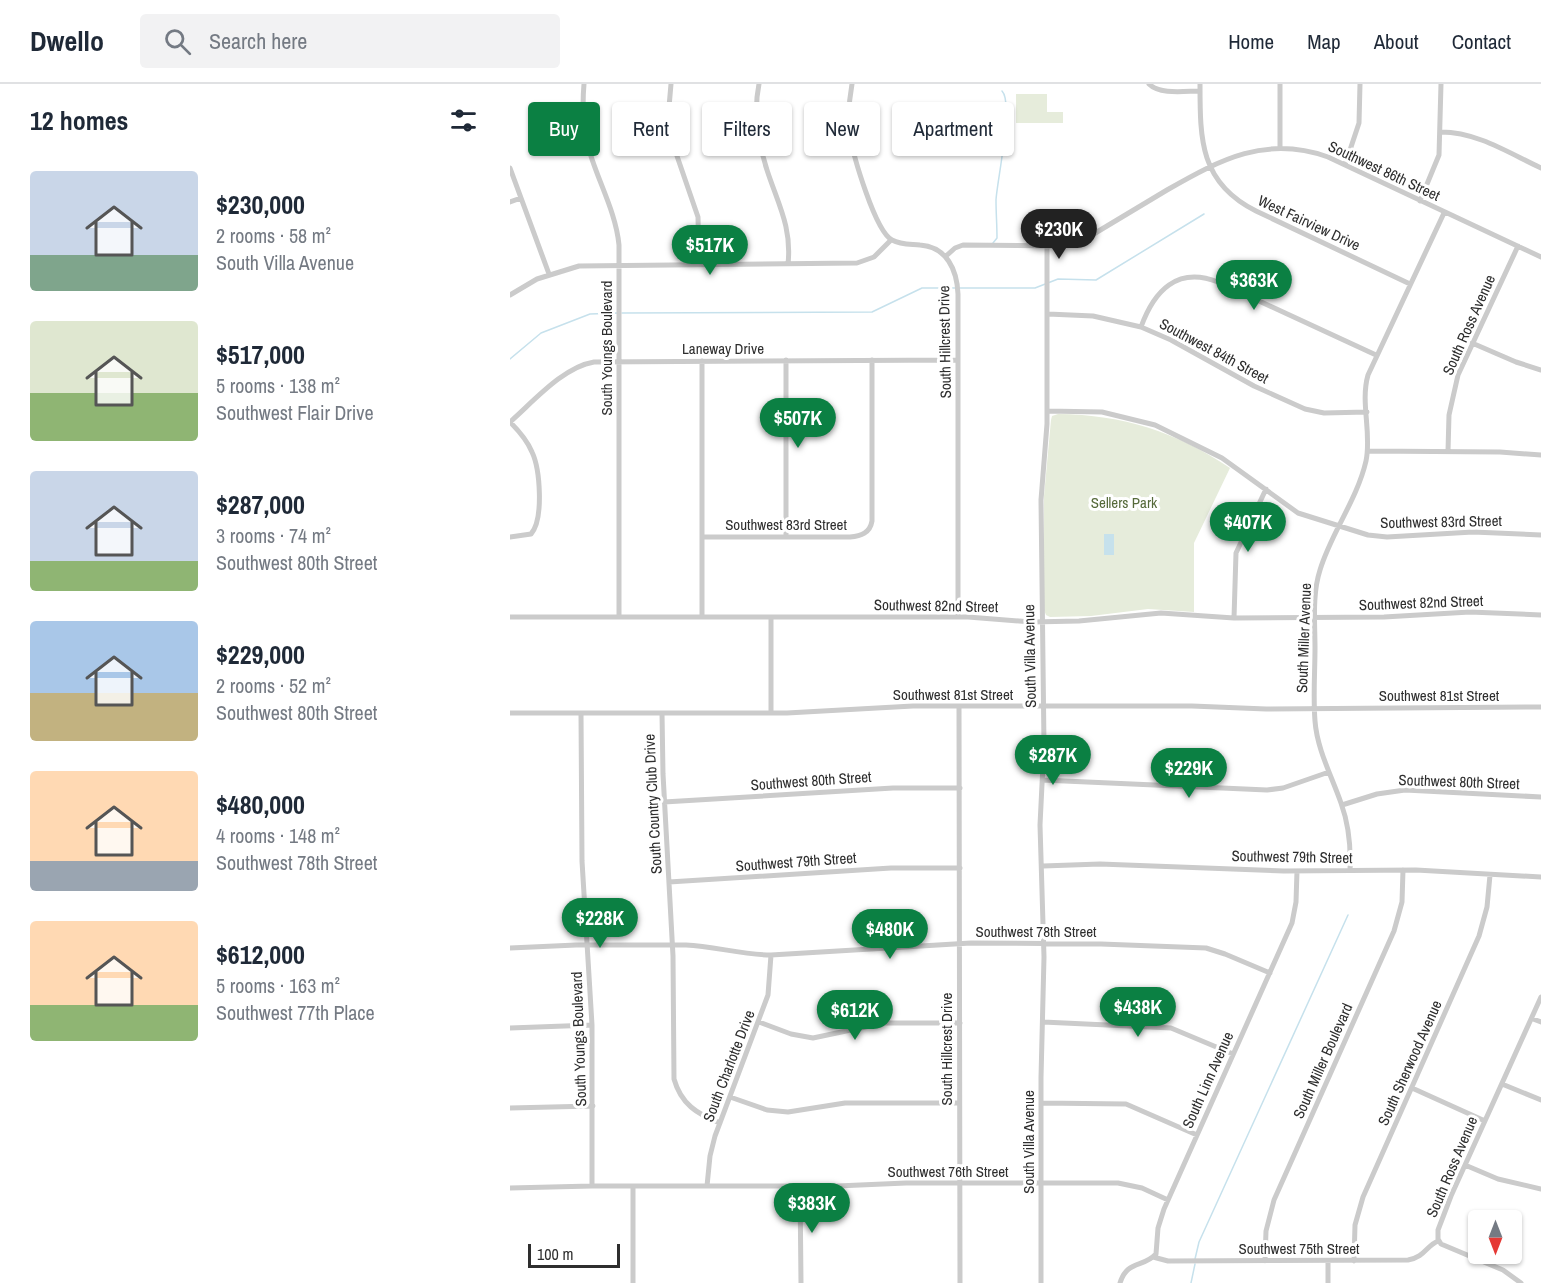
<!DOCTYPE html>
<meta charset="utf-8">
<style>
body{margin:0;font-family:"Archivo Narrow",sans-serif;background:#f2f2f3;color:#1f2937;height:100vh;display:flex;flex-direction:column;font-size:22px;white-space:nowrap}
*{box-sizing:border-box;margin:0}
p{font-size:20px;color:#747a83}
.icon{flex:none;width:33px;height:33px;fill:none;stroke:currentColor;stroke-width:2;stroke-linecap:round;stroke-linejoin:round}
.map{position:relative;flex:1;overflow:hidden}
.drawer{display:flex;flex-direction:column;background:#fff;width:510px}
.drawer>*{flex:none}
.guide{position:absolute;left:18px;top:18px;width:570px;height:54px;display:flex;gap:12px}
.needle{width:39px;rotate:180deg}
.tools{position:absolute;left:958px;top:1126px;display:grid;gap:12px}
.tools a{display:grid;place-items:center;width:54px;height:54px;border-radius:6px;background:#fff;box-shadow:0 2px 4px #0004;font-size:30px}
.scale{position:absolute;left:18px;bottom:15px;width:92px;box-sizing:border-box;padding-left:6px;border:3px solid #2e2e2e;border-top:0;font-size:16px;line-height:21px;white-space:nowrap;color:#2e2e2e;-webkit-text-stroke:4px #fff;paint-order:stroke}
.price{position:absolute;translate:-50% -51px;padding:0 14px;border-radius:21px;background:#0b8043;color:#fff;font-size:20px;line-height:39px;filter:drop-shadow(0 2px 3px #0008)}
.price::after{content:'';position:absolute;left:50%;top:36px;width:18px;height:14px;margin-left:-9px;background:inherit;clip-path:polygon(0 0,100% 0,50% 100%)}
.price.on{background:#222;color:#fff}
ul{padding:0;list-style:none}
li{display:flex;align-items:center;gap:18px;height:150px;padding:0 30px}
li span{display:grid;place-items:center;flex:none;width:168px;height:120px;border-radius:6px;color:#555}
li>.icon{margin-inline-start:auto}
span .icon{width:72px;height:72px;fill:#fffc;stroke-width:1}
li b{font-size:26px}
h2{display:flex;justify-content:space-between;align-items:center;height:72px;padding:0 30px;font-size:26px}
.chip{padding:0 21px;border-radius:6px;background:#fff;box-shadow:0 2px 4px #0004;font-size:21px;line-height:54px}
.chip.on{background:#0b8043;color:#fff}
header{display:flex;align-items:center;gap:36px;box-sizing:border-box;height:84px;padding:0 30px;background:#fff;border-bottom:2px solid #e0e1e3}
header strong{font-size:28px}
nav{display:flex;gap:33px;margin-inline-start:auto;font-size:21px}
.search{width:420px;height:54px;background:#f2f2f3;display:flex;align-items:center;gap:15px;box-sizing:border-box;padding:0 21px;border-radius:6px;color:#747a83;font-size:22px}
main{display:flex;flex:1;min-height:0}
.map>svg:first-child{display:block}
</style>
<header>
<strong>Dwello</strong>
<div class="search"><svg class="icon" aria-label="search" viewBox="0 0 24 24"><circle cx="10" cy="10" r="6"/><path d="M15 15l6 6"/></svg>Search here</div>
<nav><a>Home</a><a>Map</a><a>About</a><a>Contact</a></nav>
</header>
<main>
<section class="drawer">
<h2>12 homes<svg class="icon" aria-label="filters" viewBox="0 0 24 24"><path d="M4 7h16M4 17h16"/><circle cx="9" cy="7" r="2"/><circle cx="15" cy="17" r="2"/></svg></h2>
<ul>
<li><span style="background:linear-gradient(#c9d6e8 70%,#7fa58c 0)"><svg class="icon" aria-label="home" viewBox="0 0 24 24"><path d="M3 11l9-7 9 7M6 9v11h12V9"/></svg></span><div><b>$230,000</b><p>2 rooms · 58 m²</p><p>South Villa Avenue</p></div></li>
<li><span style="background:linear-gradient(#dfe7d0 60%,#8fb573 0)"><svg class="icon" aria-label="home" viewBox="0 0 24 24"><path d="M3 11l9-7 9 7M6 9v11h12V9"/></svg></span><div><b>$517,000</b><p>5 rooms · 138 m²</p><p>Southwest Flair Drive</p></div></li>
<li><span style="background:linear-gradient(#c9d6e8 75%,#8fb573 0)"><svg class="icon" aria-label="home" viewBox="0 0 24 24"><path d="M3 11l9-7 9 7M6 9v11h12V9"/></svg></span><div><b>$287,000</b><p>3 rooms · 74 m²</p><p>Southwest 80th Street</p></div></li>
<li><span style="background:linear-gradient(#a9c7e8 60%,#c2b280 0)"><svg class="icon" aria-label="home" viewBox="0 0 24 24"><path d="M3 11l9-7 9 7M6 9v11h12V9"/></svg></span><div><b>$229,000</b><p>2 rooms · 52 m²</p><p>Southwest 80th Street</p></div></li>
<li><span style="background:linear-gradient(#ffd9b3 75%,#9aa5b1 0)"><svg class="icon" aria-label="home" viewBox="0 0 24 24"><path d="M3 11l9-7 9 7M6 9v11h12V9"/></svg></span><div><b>$480,000</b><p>4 rooms · 148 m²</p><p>Southwest 78th Street</p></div></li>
<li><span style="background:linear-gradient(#ffd9b3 70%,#8fb573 0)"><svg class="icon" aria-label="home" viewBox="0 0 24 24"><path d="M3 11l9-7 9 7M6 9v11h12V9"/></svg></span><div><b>$612,000</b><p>5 rooms · 163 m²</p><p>Southwest 77th Place</p></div></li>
</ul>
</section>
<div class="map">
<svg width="1031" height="1199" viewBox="0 0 1031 1199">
<rect width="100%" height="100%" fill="#fff"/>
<path fill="#e6ecdb" d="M506,10H537V28H553V39H506Z
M548,330C614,331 664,347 720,384L684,459V528L638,525L581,532L540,533L536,531L534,526V412L541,336L542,332Z"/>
<path fill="#c6e1ec" d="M594,450H604V471H594Z"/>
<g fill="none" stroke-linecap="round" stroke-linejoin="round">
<path stroke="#c6e1ec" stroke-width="1.5" d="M483,159L487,154C487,141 486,129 486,116C487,97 504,19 492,7
M112,229L362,228L412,204H525L548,195L586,196L694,130
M0,275L31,249L80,230L108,229
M685,1175L689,1158L838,831
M681,1199L685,1180"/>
<path stroke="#cbcbcb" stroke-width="5" d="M74,0C72,23 73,46 80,69C89,99 106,129 109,161V533
M161,0L159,23L161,44L167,72L188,133L189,180
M249,0C243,29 248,58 257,86C268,120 282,143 278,180
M342,0C339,16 338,34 340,51C343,71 365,147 382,156C391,161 401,160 410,161C437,163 447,186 448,210V533
M639,0C650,11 675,7 690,7
M690,0C690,56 690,99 746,127L900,200
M770,0V64
M931,48C967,48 999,69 1031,84
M835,81L849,39L850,0
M0,84L39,190
M910,117L929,71L931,0
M0,118L11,114
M436,172L445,164L453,161L552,162L582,151C607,136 632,121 657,106C711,75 756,51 818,73L1031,173
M0,211L27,195L69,182L347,179L364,173L381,156
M538,230L583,232L631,243L661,256L744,302L795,325L814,329L857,328
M631,243C644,207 667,182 708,198L866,271
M962,259L1006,278L1031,286
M276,276V453
M537,327L592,328L645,341L712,374L788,429L858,451L877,453L963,448L1031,451
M0,338C23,318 53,283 84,278L447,276
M0,338C9,347 17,356 22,368C30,385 34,435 21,450L0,453
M858,367L990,368L1031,371
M938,367L939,331L948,291L1008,162
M192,453H340C351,452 360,449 362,437V276
M0,533H458L521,538L569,537L651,529L724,534L874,533L960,528L1031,531
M192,533V277
M724,534L726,469L756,405
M449,622L450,1199
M0,629H277L403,622H682L756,625L1031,623
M71,629L72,777L82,941V1102
M152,629L153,690L163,872L164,995C171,1020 187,1030 210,1039
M261,629V533
M532,696L757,706L773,704L819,688
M154,718L383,704H450
M832,721L867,710L895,706L1031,713
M533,782L590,780L774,787L906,786L1031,793
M840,786C841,763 839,741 831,719C822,693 807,665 805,637C803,612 805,588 805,564C805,538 802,511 810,486C821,449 847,416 856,377C862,349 850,319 858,291L934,129
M159,798L381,784H450
M0,864L66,861H176C204,862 232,871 261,871L461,859L591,860L696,864L715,870L760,889
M1023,935L1031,938
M249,938L281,950L303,954L374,939H450
M533,938L661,944L723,970
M0,944L82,941
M992,1000L1031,1016
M902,1004L975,1037
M220,1013L257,1026L278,1028L335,1019H449
M531,1019L616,1020L687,1051
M0,1024L83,1022
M955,1081L988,1095L1031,1105
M197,1102L200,1072L205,1052L258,911L261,871
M290,1102L291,1199
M0,1104L82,1102H327L396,1099H608L632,1104L658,1116
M643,1173L658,1177L898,1176C915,1173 916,1162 928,1157
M755,1177L756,1147L764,1116L884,847L892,818L893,786
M818,1177V1199
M844,1177L845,1141L853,1113L969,852L977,823L980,791
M123,1199V1102
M531,1199V994L534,873L530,741L534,660L531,416L537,340V161
M610,1199C617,1176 633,1184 646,1170L648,1144L654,1125L782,839L786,818L787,787
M1011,1199L993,1186L931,1160L928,1155V1146L941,1112L1031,913"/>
</g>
<g text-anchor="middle" stroke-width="6" stroke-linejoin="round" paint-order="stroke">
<g font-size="15" fill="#2e2e2e" stroke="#fff">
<text transform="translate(874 87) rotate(25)" y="5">Southwest 86th Street</text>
<text transform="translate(799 139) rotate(25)" y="5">West Fairview Drive</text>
<text transform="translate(959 241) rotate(-66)" y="5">South Ross Avenue</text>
<text transform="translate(435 258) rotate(-91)" y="5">South Hillcrest Drive</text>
<text transform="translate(97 264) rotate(-90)" y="5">South Youngs Boulevard</text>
<text x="213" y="270">Laneway Drive</text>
<text transform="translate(704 267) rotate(28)" y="5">Southwest 84th Street</text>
<text transform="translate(931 438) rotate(-1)" y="5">Southwest 83rd Street</text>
<text x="276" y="446">Southwest 83rd Street</text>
<text transform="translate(911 519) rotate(-2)" y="5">Southwest 82nd Street</text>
<text transform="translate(426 522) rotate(1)" y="5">Southwest 82nd Street</text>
<text transform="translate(794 554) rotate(-88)" y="5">South Miller Avenue</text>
<text transform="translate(520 572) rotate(-91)" y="5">South Villa Avenue</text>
<text x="443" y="616">Southwest 81st Street</text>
<text x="929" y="617">Southwest 81st Street</text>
<text transform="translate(301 697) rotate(-4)" y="5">Southwest 80th Street</text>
<text transform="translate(949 698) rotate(2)" y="5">Southwest 80th Street</text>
<text transform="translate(143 720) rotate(-93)" y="5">South Country Club Drive</text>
<text transform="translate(782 773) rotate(1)" y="5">Southwest 79th Street</text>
<text transform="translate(286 778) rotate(-4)" y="5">Southwest 79th Street</text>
<text x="526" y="853">Southwest 78th Street</text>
<text transform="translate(69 955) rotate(-92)" y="5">South Youngs Boulevard</text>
<text transform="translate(437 965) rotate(-90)" y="5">South Hillcrest Drive</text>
<text transform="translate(813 977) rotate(-66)" y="5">South Miller Boulevard</text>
<text transform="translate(900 979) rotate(-66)" y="5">South Sherwood Avenue</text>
<text transform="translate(219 982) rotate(-69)" y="5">South Charlotte Drive</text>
<text transform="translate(698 996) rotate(-66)" y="5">South Linn Avenue</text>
<text transform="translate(519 1058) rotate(-90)" y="5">South Villa Avenue</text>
<text transform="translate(942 1083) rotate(-67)" y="5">South Ross Avenue</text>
<text x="438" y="1093">Southwest 76th Street</text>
<text x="789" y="1170">Southwest 75th Street</text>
</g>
<g font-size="15" fill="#566a3a" stroke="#fff">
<text x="614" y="424">Sellers Park</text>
</g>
</g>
</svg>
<div class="tools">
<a><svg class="needle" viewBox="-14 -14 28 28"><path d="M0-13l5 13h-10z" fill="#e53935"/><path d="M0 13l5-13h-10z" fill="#747a83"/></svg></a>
</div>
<div class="scale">100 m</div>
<b class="price on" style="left:549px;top:176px">$230K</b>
<b class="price" style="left:200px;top:192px">$517K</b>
<b class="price" style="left:744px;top:227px">$363K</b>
<b class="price" style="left:288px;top:365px">$507K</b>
<b class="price" style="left:738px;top:469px">$407K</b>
<b class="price" style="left:543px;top:702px">$287K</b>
<b class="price" style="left:679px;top:715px">$229K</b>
<b class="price" style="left:90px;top:865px">$228K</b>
<b class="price" style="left:380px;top:876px">$480K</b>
<b class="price" style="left:628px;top:954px">$438K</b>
<b class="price" style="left:345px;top:957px">$612K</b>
<b class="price" style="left:302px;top:1150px">$383K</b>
<div class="guide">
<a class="chip on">Buy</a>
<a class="chip">Rent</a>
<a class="chip">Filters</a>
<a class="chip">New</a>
<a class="chip">Apartment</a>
</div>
</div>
</main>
